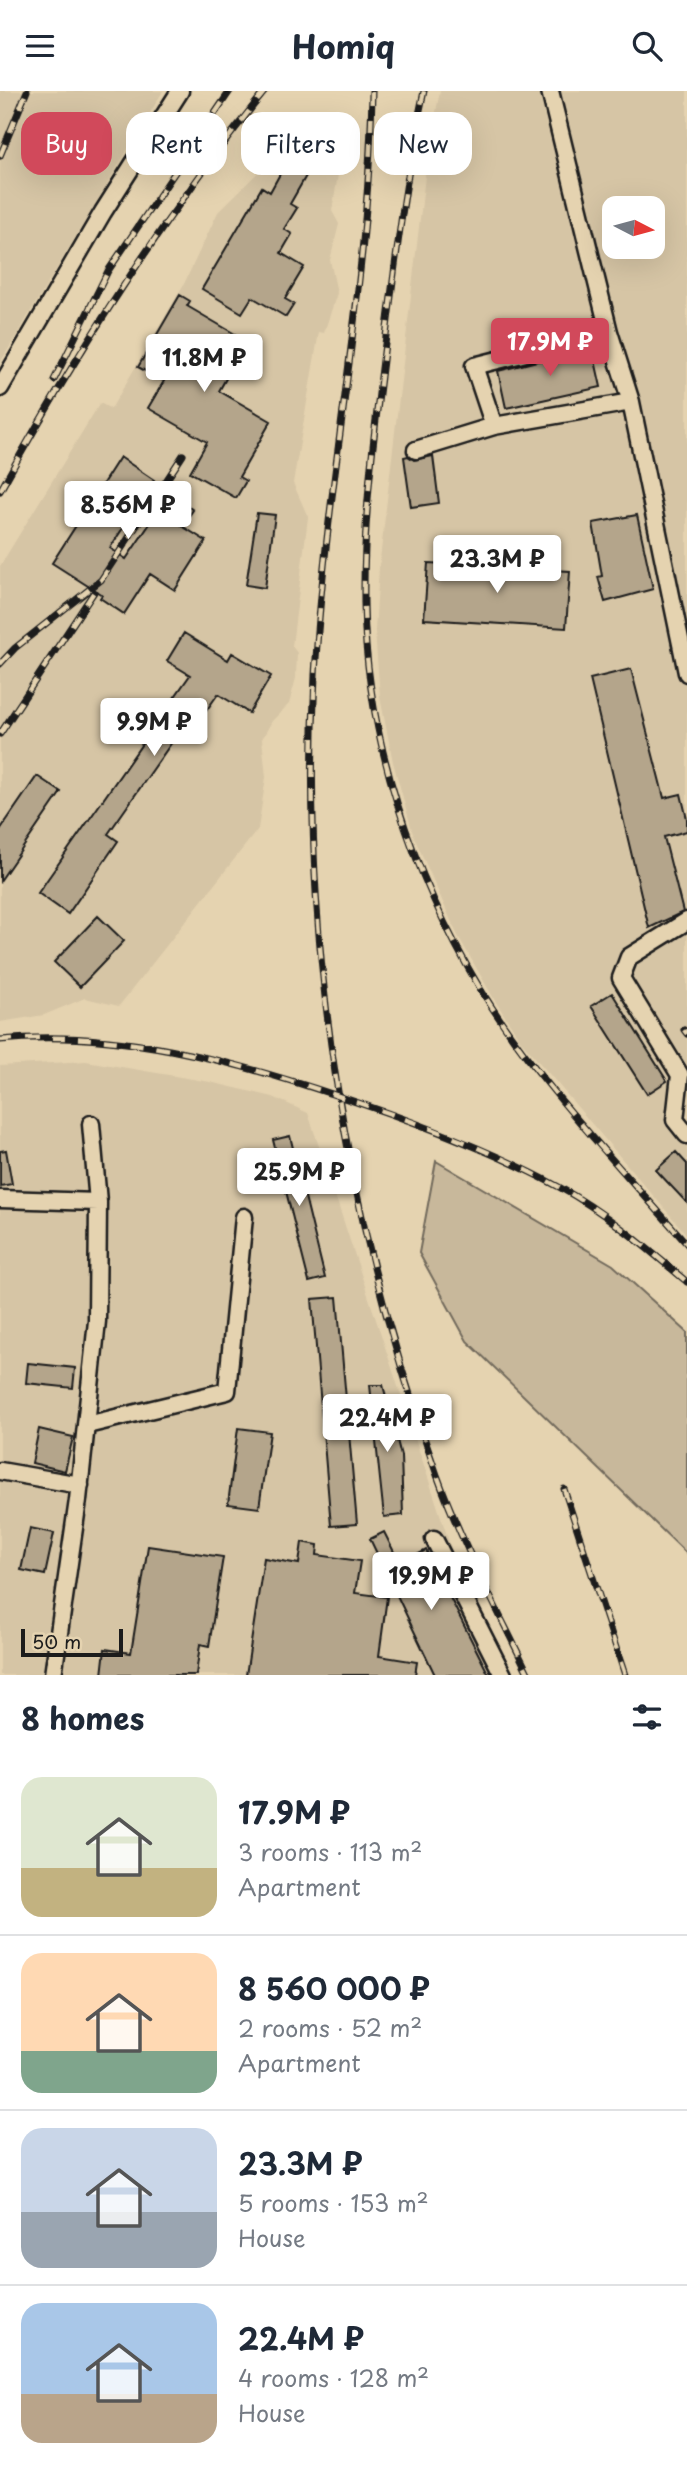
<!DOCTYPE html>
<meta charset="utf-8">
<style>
body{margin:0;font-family:"Playpen Sans",sans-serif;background:#f6f6f7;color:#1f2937;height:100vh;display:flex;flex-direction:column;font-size:26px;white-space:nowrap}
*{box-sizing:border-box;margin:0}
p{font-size:23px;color:#747a83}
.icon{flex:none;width:38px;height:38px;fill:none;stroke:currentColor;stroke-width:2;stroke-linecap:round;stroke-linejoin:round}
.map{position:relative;height:1584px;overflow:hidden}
.side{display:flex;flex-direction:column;background:#fff;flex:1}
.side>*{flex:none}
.hud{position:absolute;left:21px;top:21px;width:646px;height:63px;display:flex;gap:14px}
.needle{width:46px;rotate:96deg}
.buttons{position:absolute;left:602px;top:105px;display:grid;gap:14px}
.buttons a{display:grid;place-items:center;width:63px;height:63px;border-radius:14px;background:#fff;box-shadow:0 7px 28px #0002;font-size:35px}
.scale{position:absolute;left:21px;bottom:18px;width:102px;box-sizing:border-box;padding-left:7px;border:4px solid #1c1c1c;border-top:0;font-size:19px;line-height:24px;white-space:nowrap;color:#1c1c1c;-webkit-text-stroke:5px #e5d3b0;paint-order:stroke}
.price{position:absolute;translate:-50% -60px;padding:0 16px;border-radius:7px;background:#fff;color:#222;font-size:23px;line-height:46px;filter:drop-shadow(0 2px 4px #0008)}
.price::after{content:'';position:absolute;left:50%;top:42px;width:21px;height:16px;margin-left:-10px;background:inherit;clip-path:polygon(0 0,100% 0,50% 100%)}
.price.active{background:#d1495b;color:#fff}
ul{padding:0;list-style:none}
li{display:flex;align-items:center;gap:21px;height:175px;padding:0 21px}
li+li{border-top:2px solid #e0e1e3}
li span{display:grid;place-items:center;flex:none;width:196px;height:140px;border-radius:21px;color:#555}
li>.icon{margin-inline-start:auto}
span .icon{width:84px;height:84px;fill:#fffc;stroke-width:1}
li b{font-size:30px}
h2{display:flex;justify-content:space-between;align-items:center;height:84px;padding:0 21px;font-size:30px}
.tag{padding:0 24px;border-radius:21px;background:#fff;box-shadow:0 7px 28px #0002;font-size:24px;line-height:63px}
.tag.active{background:#d1495b;color:#fff}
header{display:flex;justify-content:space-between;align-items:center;height:91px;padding:0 21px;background:#fff;font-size:32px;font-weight:700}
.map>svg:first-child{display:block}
</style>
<header><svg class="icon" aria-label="menu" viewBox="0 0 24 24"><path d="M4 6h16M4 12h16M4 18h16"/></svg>Homiq<svg class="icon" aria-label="search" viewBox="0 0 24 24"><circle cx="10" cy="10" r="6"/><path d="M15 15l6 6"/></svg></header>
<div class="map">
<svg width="687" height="1584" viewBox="0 0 687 1584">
<rect width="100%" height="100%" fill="#e5d3b0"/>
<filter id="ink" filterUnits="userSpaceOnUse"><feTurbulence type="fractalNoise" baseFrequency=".0143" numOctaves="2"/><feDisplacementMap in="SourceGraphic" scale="14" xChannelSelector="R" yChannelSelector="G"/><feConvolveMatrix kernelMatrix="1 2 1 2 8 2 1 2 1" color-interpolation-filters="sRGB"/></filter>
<g filter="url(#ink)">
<path fill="#d6c5a5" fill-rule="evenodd" d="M0,0H163L0,272Z
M440,0H687V1144L521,950L494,908L457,843L414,746L393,671L380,606L375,540L379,477L427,68ZM614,117H653V156H614Z
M308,32L335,46L342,60L332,120L339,133L330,169L337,202L324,242L319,241L293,392L308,426L292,555L297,562L296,587L289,613L272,630L262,648L266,686L258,738L119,915L85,907L44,924L0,931V475L100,312L111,318L184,193L218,121Z
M86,970L210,991L273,1006L308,1022L493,1584H0V975Z"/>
<path fill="#c8b89b" stroke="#726a5c" stroke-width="2" d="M436,1070L613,1174L687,1241V1463L467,1250L419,1162Z"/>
<path fill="#b4a58b" stroke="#1c1c1c" stroke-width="2" d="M302,43L323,55L290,113L297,117L284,138L292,143L281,162L304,176L285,208L294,213L286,226L252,206L242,222L202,198L262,96L270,101Z
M180,204L190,210L187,215L247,250L219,300L271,330L239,386L246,390L236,407L190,381L207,351L148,317L164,290L138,276Z
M592,256L601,296L506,317L498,280Z
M408,365L414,369L433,365L439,412L411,416L404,366Z
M120,366L154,389L110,457L126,468L170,403L193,419L182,435L206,450L175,499L150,483L124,523L100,507L102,504L52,472Z
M257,422L275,424L265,497L246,494Z
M637,424L653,498L605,511L598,486L602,485L593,432Z
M428,472L570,480L566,537L424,528Z
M184,542L228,569L232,562L271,585L249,622L218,603L187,647L179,641L108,743L118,750L68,823L38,802L190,584L167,570Z
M631,578L664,707L681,703L687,728V740L664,746L683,821L649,837L590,588Z
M37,685L61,701L0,790V739Z
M98,825L124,850L80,896L54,871Z
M612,902L667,990L647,1003L591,915Z
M290,1045L325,1187L309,1191L273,1049Z
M6,1059L12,1093L0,1095V1060Z
M676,1061L687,1073V1112L656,1079Z
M337,1206L357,1433L331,1435L312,1208Z
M28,1272L75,1277L73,1297L26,1292Z
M370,1294H383L401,1365L403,1424L384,1426Z
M238,1337L270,1341L259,1417L228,1413Z
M39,1338L73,1346L65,1380L32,1372Z
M30,1437L54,1442L45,1484L21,1479Z
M384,1441L400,1473L426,1459L489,1584H435L370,1448Z
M302,1451L318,1454L317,1464L360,1470L355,1502L387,1506L379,1565L417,1571L415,1584H246L264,1467L299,1473Z
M148,1455L223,1466L209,1555L200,1553L196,1584H102L105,1558L131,1562Z"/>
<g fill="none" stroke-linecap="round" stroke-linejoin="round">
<g stroke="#1c1c1c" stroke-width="21">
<path id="minor" d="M550,0L609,241L631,311L687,582
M0,297L103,121L180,0
M494,335L474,275L609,241
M416,359L494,335L631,311
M687,830L629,866L621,887L680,984L675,1029L687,1044
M91,1033L98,1111
M0,1108L98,1111L97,1230L78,1409L53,1584
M87,1334L227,1300L244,1126
M0,1380L80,1394
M434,1448L503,1584"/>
</g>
<use href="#minor" stroke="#e5d3b0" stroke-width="16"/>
<g stroke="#1c1c1c" stroke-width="7">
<path id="rail" d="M372,0C369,196 326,389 315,584C301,856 345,1128 437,1384C462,1453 497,1518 529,1584
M424,0C405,86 395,174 384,261C374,344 363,428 364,512C366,647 412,784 481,899C537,991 616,1071 687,1153
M0,65L27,0
M54,289L108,180L230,0
M0,400C78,259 164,125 265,0
M0,573L15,557L101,489L183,364
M0,643L94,501
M684,939L687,943
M0,949C116,938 230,969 338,1005C414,1030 489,1058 559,1096C605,1121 647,1157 687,1191
M564,1398L625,1584"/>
</g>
<use href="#rail" stroke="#e5d3b0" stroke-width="4.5" stroke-dasharray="13" stroke-linecap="butt"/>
</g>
</g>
</svg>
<div class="buttons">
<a><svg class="needle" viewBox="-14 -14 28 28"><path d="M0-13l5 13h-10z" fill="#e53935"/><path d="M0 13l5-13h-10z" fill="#747a83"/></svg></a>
</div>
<div class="scale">50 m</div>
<b class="price active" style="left:550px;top:287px">17.9M ₽</b>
<b class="price" style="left:204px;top:303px">11.8M ₽</b>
<b class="price" style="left:128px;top:450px">8.56M ₽</b>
<b class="price" style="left:497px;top:504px">23.3M ₽</b>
<b class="price" style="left:154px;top:667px">9.9M ₽</b>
<b class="price" style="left:299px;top:1117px">25.9M ₽</b>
<b class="price" style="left:387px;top:1363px">22.4M ₽</b>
<b class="price" style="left:431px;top:1521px">19.9M ₽</b>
<div class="hud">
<a class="tag active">Buy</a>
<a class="tag">Rent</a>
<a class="tag">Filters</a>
<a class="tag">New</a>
</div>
</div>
<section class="side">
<h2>8 homes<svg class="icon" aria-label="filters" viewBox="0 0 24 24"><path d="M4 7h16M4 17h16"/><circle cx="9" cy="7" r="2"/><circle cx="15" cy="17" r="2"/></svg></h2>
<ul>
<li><span style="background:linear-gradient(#dfe7d0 65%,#c2b280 0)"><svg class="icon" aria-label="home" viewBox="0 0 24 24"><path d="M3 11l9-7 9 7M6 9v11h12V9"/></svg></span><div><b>17.9M ₽</b><p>3 rooms · 113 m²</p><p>Apartment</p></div></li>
<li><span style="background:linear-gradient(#ffd9b3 70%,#7fa58c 0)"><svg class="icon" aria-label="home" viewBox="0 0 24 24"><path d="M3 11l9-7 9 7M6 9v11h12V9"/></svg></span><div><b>8 560 000 ₽</b><p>2 rooms · 52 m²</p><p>Apartment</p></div></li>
<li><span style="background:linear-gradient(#c9d6e8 60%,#9aa5b1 0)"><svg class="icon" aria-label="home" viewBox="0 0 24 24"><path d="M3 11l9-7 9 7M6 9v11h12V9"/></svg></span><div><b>23.3M ₽</b><p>5 rooms · 153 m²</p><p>House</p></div></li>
<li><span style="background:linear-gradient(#a9c7e8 65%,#b9a48a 0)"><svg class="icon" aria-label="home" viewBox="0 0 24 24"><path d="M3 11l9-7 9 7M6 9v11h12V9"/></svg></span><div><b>22.4M ₽</b><p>4 rooms · 128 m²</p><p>House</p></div></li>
</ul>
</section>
